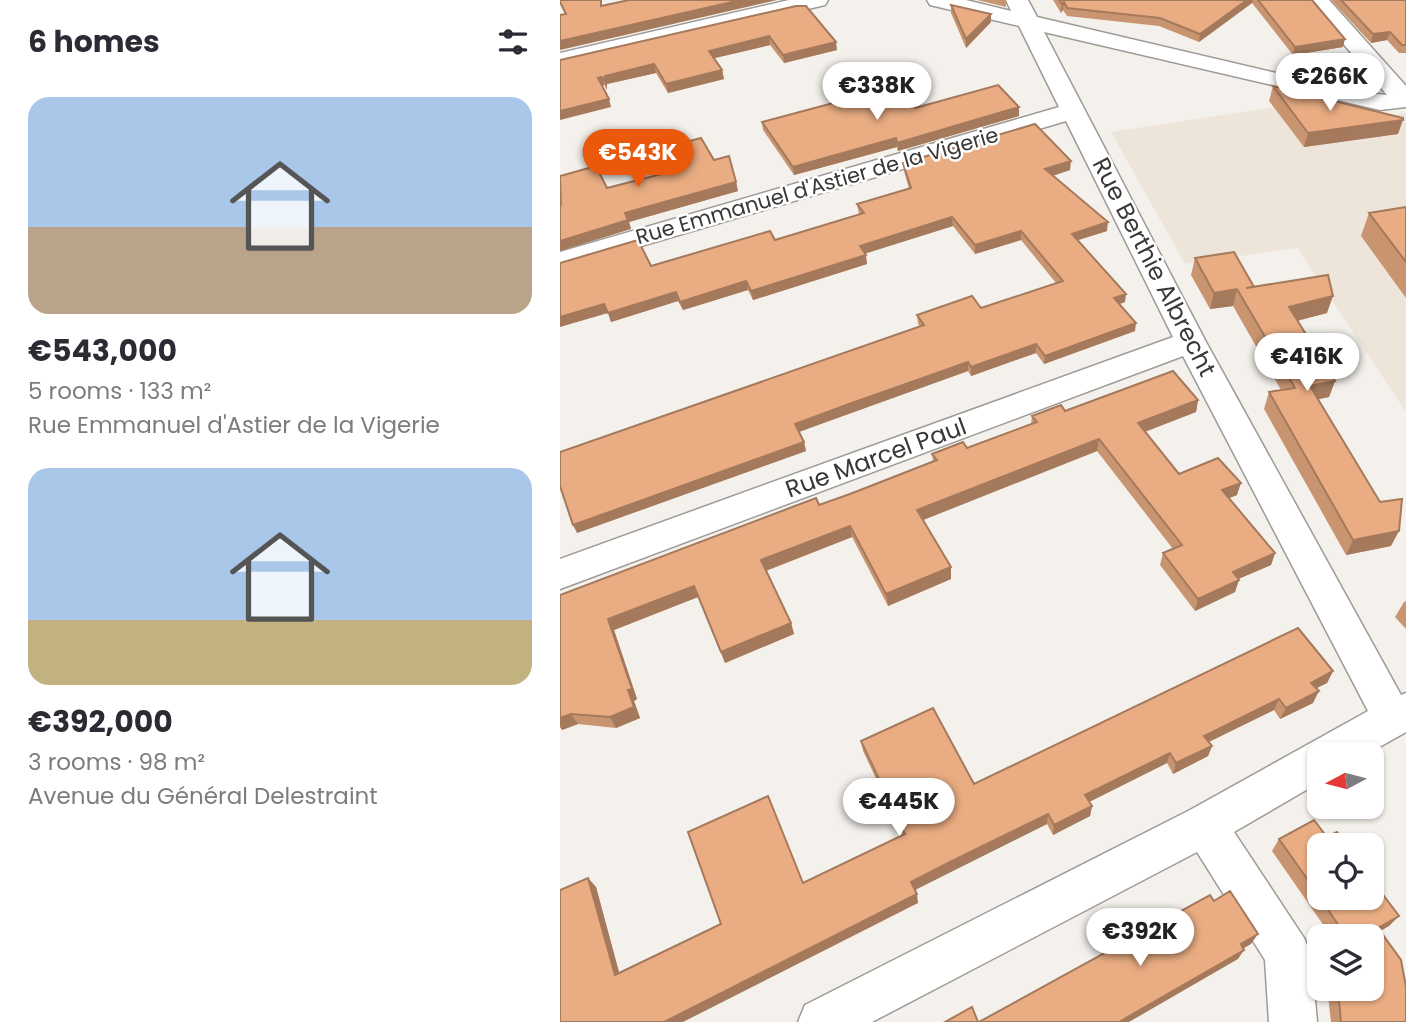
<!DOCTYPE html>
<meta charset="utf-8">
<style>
body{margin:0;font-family:Poppins,sans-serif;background:#f2f2f3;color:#2b2b33;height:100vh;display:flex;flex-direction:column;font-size:26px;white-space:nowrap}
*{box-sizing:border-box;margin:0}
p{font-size:23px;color:#7c7c81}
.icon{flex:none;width:38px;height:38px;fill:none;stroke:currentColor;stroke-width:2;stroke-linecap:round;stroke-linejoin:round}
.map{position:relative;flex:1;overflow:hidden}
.sheet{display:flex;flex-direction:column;background:#fff;width:560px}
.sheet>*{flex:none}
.needle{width:46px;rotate:263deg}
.controls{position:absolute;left:747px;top:742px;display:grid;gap:14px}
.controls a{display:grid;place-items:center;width:77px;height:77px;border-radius:14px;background:#fff;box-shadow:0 2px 5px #0004;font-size:35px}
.price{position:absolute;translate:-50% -60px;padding:0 16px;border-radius:24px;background:#fff;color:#222;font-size:23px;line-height:46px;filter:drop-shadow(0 2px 4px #0008)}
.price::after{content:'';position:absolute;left:50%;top:42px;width:21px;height:16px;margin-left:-10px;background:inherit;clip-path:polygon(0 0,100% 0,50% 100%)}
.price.on{background:#ea580c;color:#fff}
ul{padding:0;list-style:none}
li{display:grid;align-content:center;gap:14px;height:371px;padding:0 28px}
li span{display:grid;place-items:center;height:217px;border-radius:21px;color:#555}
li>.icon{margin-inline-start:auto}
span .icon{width:126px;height:126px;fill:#fffc;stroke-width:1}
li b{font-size:30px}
h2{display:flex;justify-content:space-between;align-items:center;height:84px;padding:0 28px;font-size:30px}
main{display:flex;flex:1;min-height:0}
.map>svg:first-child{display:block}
</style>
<main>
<section class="sheet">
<h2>6 homes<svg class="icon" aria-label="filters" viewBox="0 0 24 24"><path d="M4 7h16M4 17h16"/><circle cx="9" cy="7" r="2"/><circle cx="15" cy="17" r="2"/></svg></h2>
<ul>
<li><span style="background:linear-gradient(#a9c7e8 60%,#b9a48a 0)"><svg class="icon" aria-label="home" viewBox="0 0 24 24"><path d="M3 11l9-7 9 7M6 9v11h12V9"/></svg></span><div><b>€543,000</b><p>5 rooms · 133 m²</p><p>Rue Emmanuel d'Astier de la Vigerie</p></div></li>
<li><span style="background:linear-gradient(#a9c7e8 70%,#c2b280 0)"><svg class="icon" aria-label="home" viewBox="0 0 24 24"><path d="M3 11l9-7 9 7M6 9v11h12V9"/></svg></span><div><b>€392,000</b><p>3 rooms · 98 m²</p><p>Avenue du Général Delestraint</p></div></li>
</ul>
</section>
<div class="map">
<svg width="846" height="1022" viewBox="0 0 846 1022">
<rect width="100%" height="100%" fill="#f4f1ec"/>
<path fill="#ede5da" d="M742,103L825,116L846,113V412L737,248L625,264L551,132Z"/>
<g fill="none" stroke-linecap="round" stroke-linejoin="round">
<g stroke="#9e9a96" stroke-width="3">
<path id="street" d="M229,0H268L265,5L0,67V53Z
M367,0H406L451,11L446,0H468L477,17L797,92L827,95L746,0H769L846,86V107L820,110L484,32L646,342L841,695L846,693V732L807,754H760V782L674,832L744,938L751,954L757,1022H709L705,960L637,852L312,1022H238L245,1005L630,810L808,711L623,356L0,589V559L613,337L506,121L0,270V252L499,107L459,26L370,5Z"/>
</g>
<use href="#street" fill="#fff" fill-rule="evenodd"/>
</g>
<path fill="#c99571" d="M417,0H446V7Z
M493,0H752L783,47L733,55L692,3L639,42L599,26L507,16L503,10L501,13Z
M771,0H846V53H839L827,40L811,43Z
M391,5L431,22L406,48L391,13Z
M236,6L277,50L224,63L210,45L154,58L162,70L164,79L108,93L96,73L47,84V90L44,85L42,86L51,107L0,60Z
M713,86L838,134L744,147L709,101Z
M459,107V116L338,151L337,147L234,175L203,130L202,122L355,108Z
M97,150L154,160L176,182L178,191L69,222L71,229L47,188L107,173L99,159Z
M343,163L510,170L493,176L547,231L518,240L565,302L560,304L575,331L484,364L476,353L411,376L408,371L290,413L239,432L244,442L246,451L17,533L360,326L358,324L357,315L421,308L496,283L461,240L415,254L393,226L305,253L307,264L193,300L188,290L123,310L118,301L51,322L48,313L91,266L215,240L299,214L297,204L349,189L344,171Z
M846,207V298L801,236L809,213Z
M635,258L694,287L767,313L737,321L775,381L769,397L758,399L831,546L786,555L704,409L709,392L721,390L673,306L650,309L631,275Z
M638,400L636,412L585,432L619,474L677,495L669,498L715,553L711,565L678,579L675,592L635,611L600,565L603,553L613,549L537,451L363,520L391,579L328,606L292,537L206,571L231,623L234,634L165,663L138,597L54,630L77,699L74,701L80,718L56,728L18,724L2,730L0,595L259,505L373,462L372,454L407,448L471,424L472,416L505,411Z
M846,601V629L835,617L844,602Z
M773,671L767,683L756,688L753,703L720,719L714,710L649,742L652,746L648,756L613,774L607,763L529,802L532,806L530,816L493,835L487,824L389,872L355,890L358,903L0,1022L28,878L36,887L59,973L343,836L303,751L301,741L414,784Z
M719,839L829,926L820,931L846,1022H771L768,996L776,989H812V936H771L712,851Z"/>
<path fill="#a4795c" d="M181,0H217L0,50V41Z
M687,0H693L692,3L639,42L640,34Z
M504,2L503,10L501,13L502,4Z
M431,14V22L406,48V39Z
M830,32L827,40L811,43L813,34Z
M209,36L210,45L151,59L149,51Z
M785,39L783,47L733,55L735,47Z
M276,42L277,50L224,63L223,55Z
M94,64L96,73L47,84V90L45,82V76Z
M162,70L164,79L108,93L106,84Z
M42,77L44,85L40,86L38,78Z
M49,99L51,107L0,120V111Z
M459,107V116L338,151L337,143Z
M843,120L838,134L744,147L748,133Z
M336,138L337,147L234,175L233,167Z
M511,161L510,170L485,178V169Z
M176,182L178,191L69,222L71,229L0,251V241L65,213Z
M392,217L393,226L301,255L300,246Z
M548,222L547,231L512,242V234Z
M461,231V240L415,254V245Z
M306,255L307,264L193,300L191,291Z
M186,281L188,290L123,310L120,302Z
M677,289L673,306L650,309L654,293Z
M116,292L118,301L51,322L48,313Z
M566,294L565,302L553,306L554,298Z
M773,296L767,313L724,324L729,307Z
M44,304L48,313L0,327V317Z
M576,323L575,331L484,364L485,356Z
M476,344V353L411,376V367Z
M408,362V371L236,433L235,424Z
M775,381L769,397L745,402L750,386Z
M638,400L636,412L576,435L578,423Z
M539,439L537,451L358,522L357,510Z
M244,442L246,451L17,533L13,525Z
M681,483L677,495L659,502L662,490Z
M290,526L292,537L205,571L201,560Z
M839,531L831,546L786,555L793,540Z
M715,553L711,565L669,583L673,572Z
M391,567V579L328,606L326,594Z
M679,580L675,592L635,611L638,599Z
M134,586L138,597L54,630L77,699L74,701L80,718L56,728L50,717L68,690L48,619Z
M231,623L234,634L165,663L161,652Z
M773,671L767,683L745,694L751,683Z
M759,691L753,703L720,719L726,708Z
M719,699L714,710L640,746L644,736Z
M11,714L18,724L2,730L0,727V718Z
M652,746L648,756L613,774L616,763Z
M610,753L607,763L523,805L525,795Z
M532,806L530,816L493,835L494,825Z
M488,814L487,824L353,891L351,882Z
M28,878L36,887L62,983L55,975Z
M357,894L358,903L123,1022H104Z
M839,916L829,926L811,936L818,928Z
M698,934L691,944L674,954L681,944Z
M684,950L678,959L569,1022H559Z"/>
<path fill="#eaad83" stroke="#a4795c" stroke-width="2" d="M0,0H41V6L69,0H181L0,41V15L6,14L0,2Z
M499,0H687L640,34L600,18L507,8L504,2L502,4Z
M698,0H752L785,39L735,47Z
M781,0H846V45H842L830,32L813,34Z
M391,5L431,14L406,39Z
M236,6H246L276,42L223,55L209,36L149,51L162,70L106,84L94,64L45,76V82L42,77L38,78L49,99L0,111V60Z
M438,85L459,107L337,143L336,138L233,167L202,122L337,86L355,108Z
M713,86L843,118V120L748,133Z
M475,124L511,161L485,169L548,222L512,234L566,294L554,298L576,323L485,356L476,344L411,367L408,362L289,404L235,424L244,442L13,525L0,486V452L364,325L357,315L412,296L421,308L503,281L461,231L415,245L392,217L300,246L306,255L191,291L186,281L120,302L116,292L48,313L44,304L0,317V263L78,240L91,266L210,231L215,240L304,213L297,204L351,188L343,163Z
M141,138L154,160L169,156L176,182L65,213L68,220L0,241V205H1L0,176L36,166L47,188L109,172L97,150Z
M846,207V262L809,213Z
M674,252L694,287L686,288L768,275L773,296L729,307L775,381L750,386L820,502L842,499L839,531L793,540L709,392L735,388L677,289L654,293L635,258Z
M613,371L638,400L578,423L619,474L658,458L681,483L662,490L715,553L673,572L679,580L638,599L603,553L622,545L539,439L357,510L391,567L326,594L290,526L201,560L231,623L161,652L134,586L48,619L72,689L68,690L74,707L50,717L11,714L0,718V595L256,498L259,505L290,494L377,460L372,454L403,442L407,448L477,422L472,416L501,405L505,411Z
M738,628L773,671L751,683L759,691L726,708L719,699L644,736L652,746L616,763L610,753L525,795L532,806L494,825L488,814L388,863L351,882L357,894L104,1022H0V890L28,878L55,975L161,924L128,832L208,796L243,883L345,834L301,741L373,708L414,784Z
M754,820L767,837L777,832L787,845H760V897L719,839Z
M812,880L839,916L818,928L841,960L846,987V1022H781L778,989H812V936H786L760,898H812Z
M670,891L698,934L681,944L684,950L559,1022H419L650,895L654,901Z
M412,1007L418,1022H385Z"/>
<g text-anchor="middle" stroke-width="5" stroke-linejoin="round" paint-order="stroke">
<g font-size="21" fill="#3a3836" stroke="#fff">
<text transform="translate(257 186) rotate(-16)" y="7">Rue Emmanuel d'Astier de la Vigerie</text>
</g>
<g font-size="24" fill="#3a3836" stroke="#fff">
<text transform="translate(594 267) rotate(63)" y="8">Rue Berthie Albrecht</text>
<text transform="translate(316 458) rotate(-20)" y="8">Rue Marcel Paul</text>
</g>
</g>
</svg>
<div class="controls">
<a><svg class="needle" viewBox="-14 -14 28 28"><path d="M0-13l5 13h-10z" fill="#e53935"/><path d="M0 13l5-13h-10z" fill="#7c7c81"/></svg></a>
<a><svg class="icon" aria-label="locate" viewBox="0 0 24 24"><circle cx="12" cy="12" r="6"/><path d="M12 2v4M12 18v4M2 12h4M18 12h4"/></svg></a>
<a><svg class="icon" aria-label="layers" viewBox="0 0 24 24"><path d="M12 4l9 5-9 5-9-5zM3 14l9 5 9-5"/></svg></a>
</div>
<b class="price" style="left:770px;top:113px">€266K</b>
<b class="price" style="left:317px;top:122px">€338K</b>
<b class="price on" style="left:78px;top:189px">€543K</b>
<b class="price" style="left:747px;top:393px">€416K</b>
<b class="price" style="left:339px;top:838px">€445K</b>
<b class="price" style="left:580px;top:968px">€392K</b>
</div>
</main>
